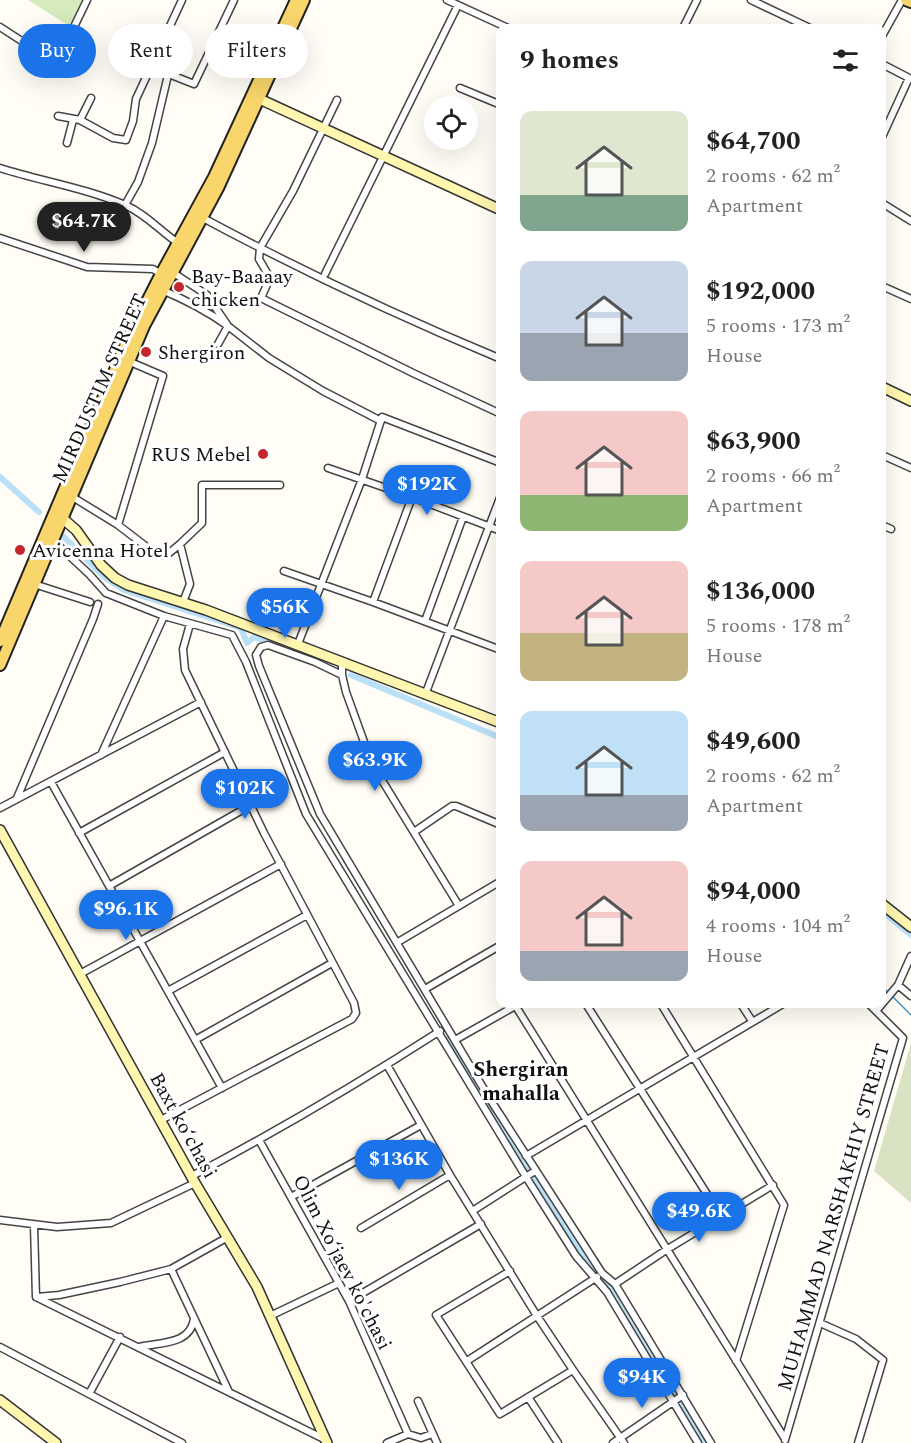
<!DOCTYPE html>
<meta charset="utf-8">
<style>
body{margin:0;font-family:Spectral,serif;background:#f6f6f6;color:#222;height:100vh;display:flex;flex-direction:column;font-size:22px;white-space:nowrap}
*{box-sizing:border-box;margin:0}
p{font-size:20px;color:#767676}
.icon{flex:none;width:33px;height:33px;fill:none;stroke:currentColor;stroke-width:2;stroke-linecap:round;stroke-linejoin:round}
.map{position:relative;flex:1;overflow:hidden}
.side{position:absolute;left:496px;top:24px;width:390px;height:984px;display:flex;flex-direction:column;background:#fff;border-radius:12px;box-shadow:0 6px 24px #0002}
.side>*{flex:none}
.guide{position:absolute;left:18px;top:24px;width:388px;height:54px;display:flex;gap:12px}
.fabs{position:absolute;left:424px;top:96px;display:grid;gap:12px}
.fabs a{display:grid;place-items:center;width:54px;height:54px;border-radius:50%;background:#fff;box-shadow:0 6px 24px #0002;font-size:30px}
.price{position:absolute;translate:-50% -51px;padding:0 14px;border-radius:21px;background:#1a73e8;color:#fff;font-size:20px;line-height:39px;filter:drop-shadow(0 2px 3px #0008)}
.price::after{content:'';position:absolute;left:50%;top:36px;width:18px;height:14px;margin-left:-9px;background:inherit;clip-path:polygon(0 0,100% 0,50% 100%)}
.price.selected{background:#222;color:#fff}
ul{padding:0;list-style:none}
li{display:flex;align-items:center;gap:18px;height:150px;padding:0 24px}
li span{display:grid;place-items:center;flex:none;width:168px;height:120px;border-radius:12px;color:#555}
li>.icon{margin-inline-start:auto}
span .icon{width:72px;height:72px;fill:#fffc;stroke-width:1}
li b{font-size:26px}
h2{display:flex;justify-content:space-between;align-items:center;height:72px;padding:0 24px;font-size:26px}
.pill{padding:0 21px;border-radius:27px;background:#fff;box-shadow:0 6px 24px #0002;font-size:21px;line-height:54px}
.pill.selected{background:#1a73e8;color:#fff}
.map>svg:first-child{display:block}
</style>
<div class="map">
<svg width="911" height="1443" viewBox="0 0 911 1443">
<rect width="100%" height="100%" fill="#fffdf5"/>
<path fill="#d5ebbd" d="M28,0H82L69,26Z"/>
<path fill="#d9e3c4" d="M911,1043V1203L874,1171Z"/>
<g fill="none" stroke-linecap="round" stroke-linejoin="round">
<path stroke="#3f96cf" stroke-width="1.5" d="M882,986L888,992
M891,995L911,1015"/>
<path stroke="#b9e0f7" stroke-width="6" d="M0,477L39,512
M64,537L104,577L124,590L241,628L247,643L254,637L298,653
M351,675L501,738
M882,911L911,935
M448,1039L528,1170
M533,1179L581,1253L618,1296L704,1443"/>
<g stroke="#444" stroke-width="9">
<path id="street" d="M447,0L508,28
M751,0L810,28
M0,27L54,62L58,60L87,0
M683,28L697,0
M882,36L902,0
M882,64L911,79
M151,67L194,84L234,0
M460,88L501,105
M337,100L293,191L260,248L259,259L270,278L261,298L415,374L501,414
M58,116L80,120L113,138L126,140L133,121L136,99L182,0
M80,120L91,98
M882,137L909,78
M67,143L73,120
M0,168C41,181 86,188 125,205C146,214 160,231 178,243
M882,203L911,221
M125,205L138,182L152,143L168,75
M203,218C300,270 400,317 501,359
M0,238L87,267L153,269L161,274
M172,272L207,295L228,326L269,358L323,391L381,421
M325,274L458,5
M882,286L911,299
M162,290C186,300 207,311 228,326L218,344
M882,455L911,468
M328,468L412,497L501,531
M71,496L118,525L152,551L163,555L168,554L180,544L202,523V485H280
M118,525L163,376L128,361
M882,525L891,529
M52,542L60,547L89,574L106,593L164,616L232,635L246,662L306,814L526,1177L576,1256L607,1292L698,1443
M180,544L190,584L183,602
M284,571L373,602L501,650
M34,584L90,602
M373,602L412,497
M425,621L463,517
M298,644L362,479L382,417L501,463
M342,661V675L346,692L372,764L459,906
M342,675L315,662L268,645L261,647L256,655L259,666L320,814L488,1096L602,1273L615,1284L711,1443
M425,695L501,495
M101,755L164,616
M51,782L222,1088
M17,798L93,619L98,604
M0,808L201,702
M414,832L452,806H456L501,825
M79,833L225,752
M109,886L251,805
M398,942L501,881
M80,974L281,864
M898,985L911,996
M425,989L501,945
M168,991L307,915
M586,1004L721,1216
M661,1004L784,1205L736,1361
M741,1004L752,1021
M515,1005L785,1439
M876,1011L898,985L911,956
M195,1040L332,963
M455,1040L517,1005
M387,1065L450,1175L537,1316L573,1370L624,1443
M161,1120L352,1019L356,1013L354,1003L264,833L185,670L183,649L190,624
M259,1140L349,1301L408,1434
M526,1156L783,1004
M192,1176C277,1131 359,1083 440,1031
M291,1197L421,1125
M474,1210L535,1171
M0,1220L57,1227L111,1223L195,1183
M34,1225L36,1297L324,1439
M361,1228L450,1175
M171,1269L229,1392
M510,1271L436,1315L500,1414L573,1370
M615,1284L666,1250L773,1185
M37,1297L59,1295L120,1282L171,1269L228,1237
M349,1301L481,1224
M270,1316L339,1283
M820,1323L856,1339L883,1360L858,1443
M0,1347L182,1443
M139,1347C161,1342 190,1345 194,1319
M467,1361L597,1277
M89,1394L120,1337
M528,1397L558,1443
M418,1401L437,1443
M785,1440L903,1038L869,1004
M387,1443L408,1434L421,1438L432,1434
M613,1443L683,1395"/>
</g>
<g stroke="#333" stroke-width="12">
<path id="secondary" d="M253,96L501,210
M882,387L911,401
M62,518L76,530L101,565L115,578L128,585L206,610L501,723
M0,830L195,1183L257,1287L327,1443
M882,904L911,927
M0,1400L56,1443"/>
</g>
<g stroke="#222" stroke-width="14">
<path id="primary" d="M906,0L911,2
M0,641L129,337L161,274L214,177L296,0
M0,665L144,326L218,188L304,0"/>
</g>
<use href="#street" stroke="#fff" stroke-width="6"/>
<use href="#secondary" stroke="#fff6b0" stroke-width="9"/>
<use href="#primary" stroke="#f9d66b" stroke-width="10"/>
</g>
<g fill="#c4262e" stroke="#fff" stroke-width="2">
<circle cx="179" cy="287" r="6"/>
<circle cx="146" cy="352" r="6"/>
<circle cx="263" cy="454" r="6"/>
<circle cx="20" cy="550" r="6"/>
</g>
<g text-anchor="middle" stroke-width="6" stroke-linejoin="round" paint-order="stroke">
<g font-size="20" fill="#111" stroke="#fff" text-anchor="start">
<text x="191" y="283">Bay-Baaaay<tspan x="191" dy="23">chicken</tspan></text>
<text x="158" y="359">Shergiron</text>
<text x="251" y="461" text-anchor="end">RUS Mebel</text>
<text x="32" y="557">Avicenna Hotel</text>
</g>
<g font-size="20" fill="#111" stroke="#fff">
<text transform="translate(99 388) rotate(-66)" y="7">MIRDUSTIM STREET</text>
<text transform="translate(184 1125) rotate(61)" y="7">Baxt koʻchasi</text>
<text transform="translate(833 1217) rotate(-74)" y="7">MUHAMMAD NARSHAKHIY STREET</text>
<text transform="translate(343 1262) rotate(63)" y="7">Olim Xoʻjaev ko'chasi</text>
</g>
<g font-size="21" font-weight="bold" fill="#111" stroke="#fff">
<text x="521" y="1076">Shergiran<tspan x="521" dy="24">mahalla</tspan></text>
</g>
</g>
</svg>
<div class="fabs">
<a><svg class="icon" aria-label="locate" viewBox="0 0 24 24"><circle cx="12" cy="12" r="6"/><path d="M12 2v4M12 18v4M2 12h4M18 12h4"/></svg></a>
</div>
<b class="price selected" style="left:84px;top:253px">$64.7K</b>
<b class="price" style="left:427px;top:516px">$192K</b>
<b class="price" style="left:285px;top:639px">$56K</b>
<b class="price" style="left:375px;top:792px">$63.9K</b>
<b class="price" style="left:245px;top:820px">$102K</b>
<b class="price" style="left:126px;top:941px">$96.1K</b>
<b class="price" style="left:399px;top:1191px">$136K</b>
<b class="price" style="left:699px;top:1243px">$49.6K</b>
<b class="price" style="left:642px;top:1409px">$94K</b>
<div class="guide">
<a class="pill selected">Buy</a>
<a class="pill">Rent</a>
<a class="pill">Filters</a>
</div>
<section class="side">
<h2>9 homes<svg class="icon" aria-label="filters" viewBox="0 0 24 24"><path d="M4 7h16M4 17h16"/><circle cx="9" cy="7" r="2"/><circle cx="15" cy="17" r="2"/></svg></h2>
<ul>
<li><span style="background:linear-gradient(#dfe7d0 70%,#7fa58c 0)"><svg class="icon" aria-label="home" viewBox="0 0 24 24"><path d="M3 11l9-7 9 7M6 9v11h12V9"/></svg></span><div><b>$64,700</b><p>2 rooms · 62 m²</p><p>Apartment</p></div></li>
<li><span style="background:linear-gradient(#c9d6e8 60%,#9aa5b1 0)"><svg class="icon" aria-label="home" viewBox="0 0 24 24"><path d="M3 11l9-7 9 7M6 9v11h12V9"/></svg></span><div><b>$192,000</b><p>5 rooms · 173 m²</p><p>House</p></div></li>
<li><span style="background:linear-gradient(#f6c9c9 70%,#8fb573 0)"><svg class="icon" aria-label="home" viewBox="0 0 24 24"><path d="M3 11l9-7 9 7M6 9v11h12V9"/></svg></span><div><b>$63,900</b><p>2 rooms · 66 m²</p><p>Apartment</p></div></li>
<li><span style="background:linear-gradient(#f6c9c9 60%,#c2b280 0)"><svg class="icon" aria-label="home" viewBox="0 0 24 24"><path d="M3 11l9-7 9 7M6 9v11h12V9"/></svg></span><div><b>$136,000</b><p>5 rooms · 178 m²</p><p>House</p></div></li>
<li><span style="background:linear-gradient(#bfe0f5 70%,#9aa5b1 0)"><svg class="icon" aria-label="home" viewBox="0 0 24 24"><path d="M3 11l9-7 9 7M6 9v11h12V9"/></svg></span><div><b>$49,600</b><p>2 rooms · 62 m²</p><p>Apartment</p></div></li>
<li><span style="background:linear-gradient(#f6c9c9 75%,#9aa5b1 0)"><svg class="icon" aria-label="home" viewBox="0 0 24 24"><path d="M3 11l9-7 9 7M6 9v11h12V9"/></svg></span><div><b>$94,000</b><p>4 rooms · 104 m²</p><p>House</p></div></li>
</ul>
</section>
</div>
